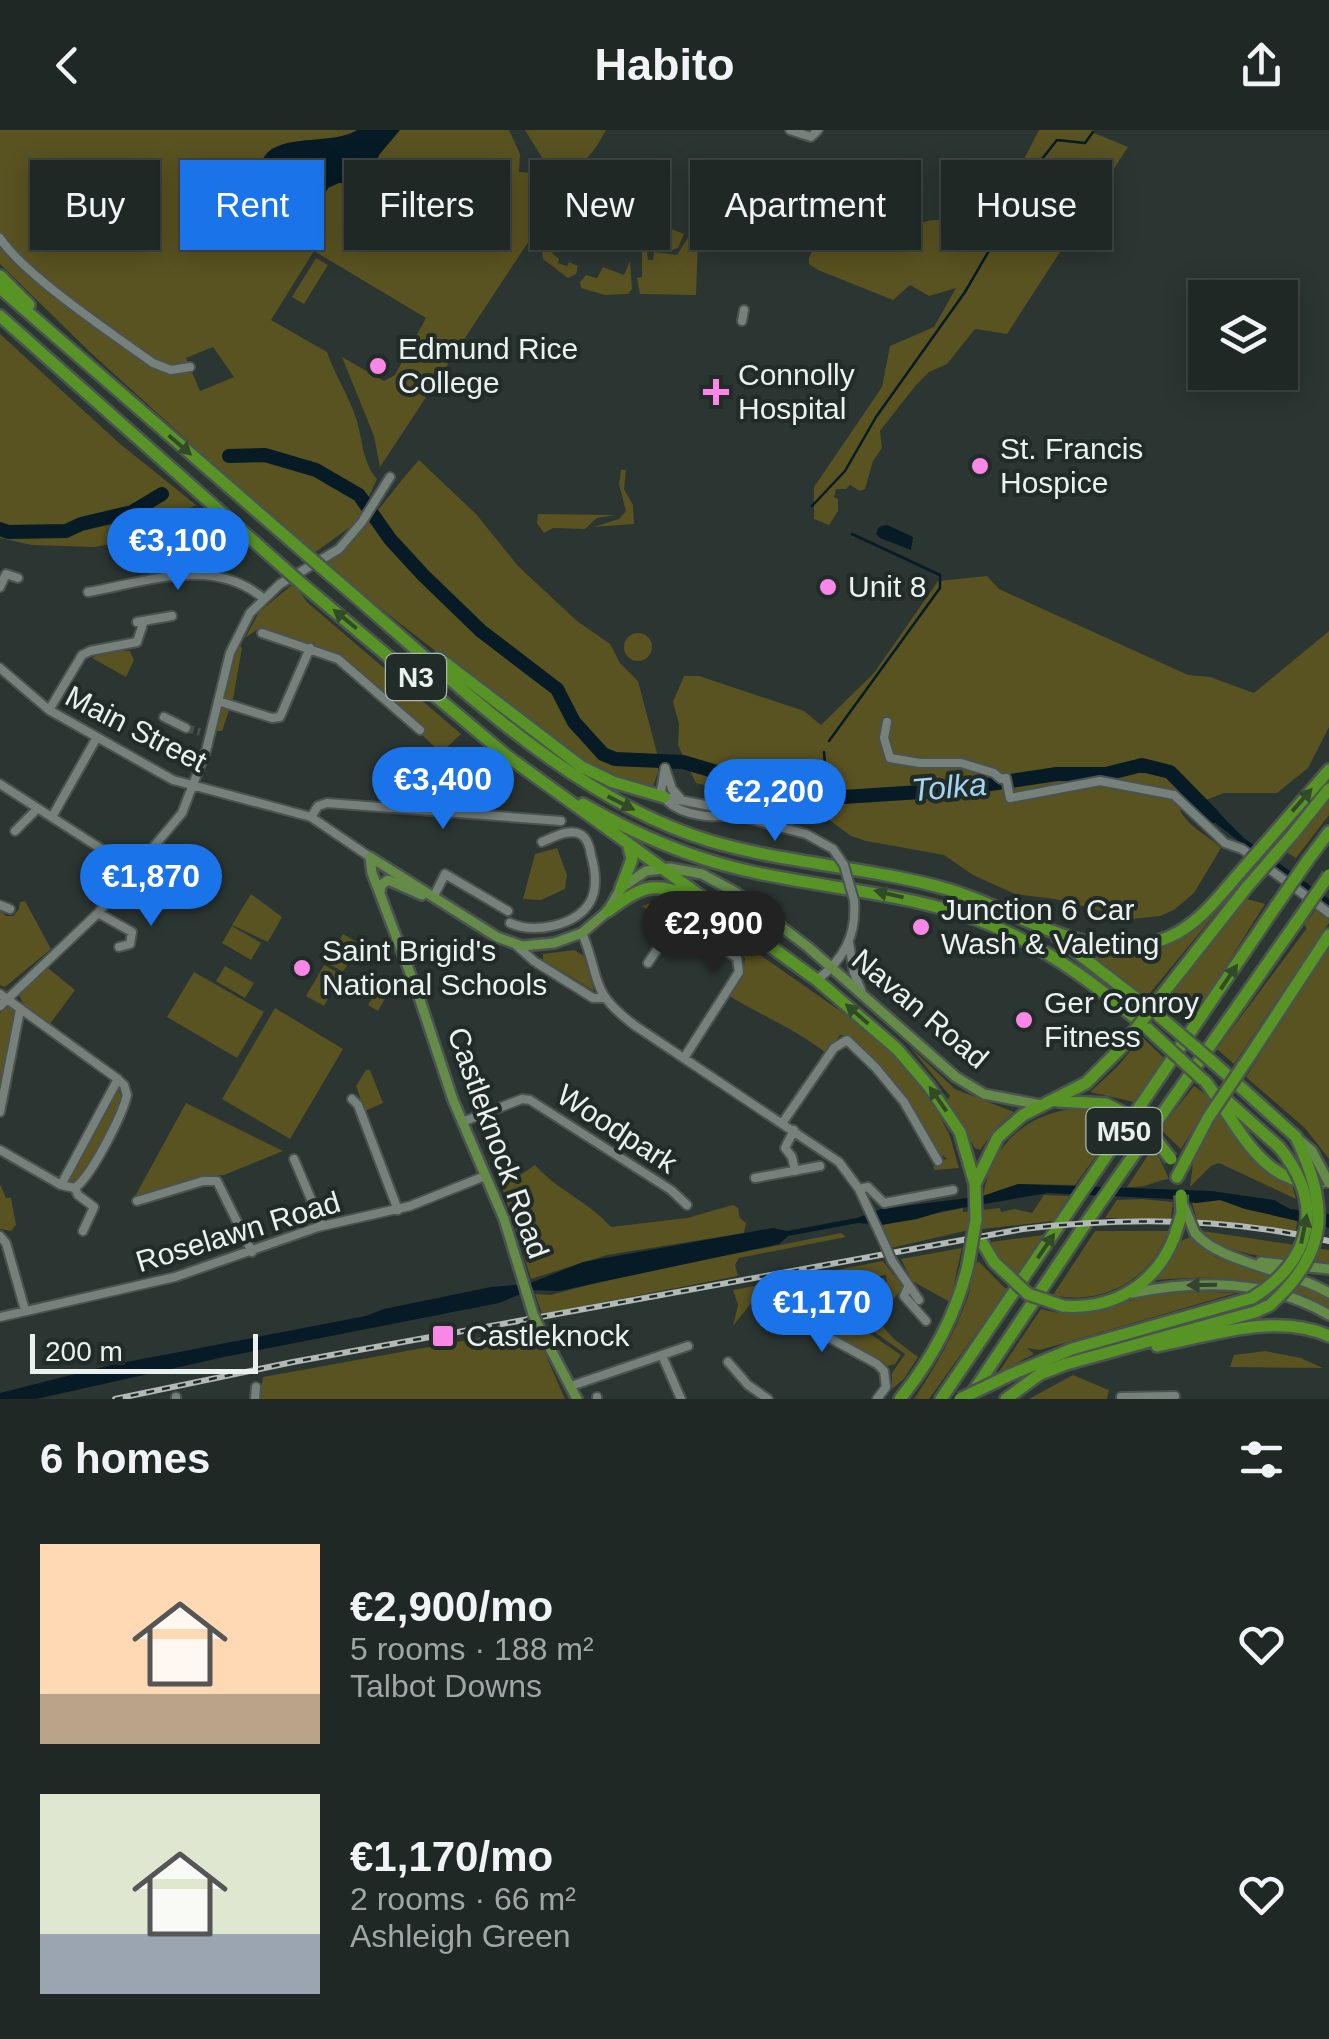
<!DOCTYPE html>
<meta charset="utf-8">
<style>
body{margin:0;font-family:Helvetica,sans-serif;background:#2d3432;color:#f1f3f6;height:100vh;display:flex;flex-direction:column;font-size:38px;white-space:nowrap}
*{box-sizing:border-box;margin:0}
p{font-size:32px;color:#a2a6a7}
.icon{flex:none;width:55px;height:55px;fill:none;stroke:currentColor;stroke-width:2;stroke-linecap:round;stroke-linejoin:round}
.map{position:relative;height:1269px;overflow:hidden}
.details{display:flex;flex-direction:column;background:#202825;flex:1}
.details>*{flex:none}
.top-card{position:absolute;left:30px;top:30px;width:1270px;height:90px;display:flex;gap:20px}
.fabs{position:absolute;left:1188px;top:150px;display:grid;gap:20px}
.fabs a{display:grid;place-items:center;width:110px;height:110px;border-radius:0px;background:#202825;box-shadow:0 5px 25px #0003,0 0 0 2px #3d4442;font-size:50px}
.scale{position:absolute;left:30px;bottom:25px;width:228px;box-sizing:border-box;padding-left:10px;border:5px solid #ebf1ee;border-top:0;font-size:28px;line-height:35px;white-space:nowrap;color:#ebf1ee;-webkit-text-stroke:8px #212b27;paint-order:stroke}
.price{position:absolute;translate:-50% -85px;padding:0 22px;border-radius:35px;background:#1a73e8;color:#fff;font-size:32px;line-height:65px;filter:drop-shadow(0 2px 5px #0008)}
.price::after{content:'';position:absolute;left:50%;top:60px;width:30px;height:22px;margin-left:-15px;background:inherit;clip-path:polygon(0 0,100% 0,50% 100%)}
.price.current{background:#222;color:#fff}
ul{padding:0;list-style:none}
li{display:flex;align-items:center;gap:30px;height:250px;padding:0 40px}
li span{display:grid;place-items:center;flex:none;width:280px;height:200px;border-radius:0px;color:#555}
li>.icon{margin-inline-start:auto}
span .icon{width:120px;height:120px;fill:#fffc;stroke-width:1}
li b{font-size:42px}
h2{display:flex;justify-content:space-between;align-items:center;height:120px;padding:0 40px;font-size:42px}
.chip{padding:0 35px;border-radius:0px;background:#202825;box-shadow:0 5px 25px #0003,0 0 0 2px #3d4442;font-size:35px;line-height:90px}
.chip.current{background:#1a73e8;color:#fff}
header{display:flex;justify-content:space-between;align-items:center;height:130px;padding:0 40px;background:#202825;font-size:45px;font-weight:600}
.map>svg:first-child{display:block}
</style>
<header><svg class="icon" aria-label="back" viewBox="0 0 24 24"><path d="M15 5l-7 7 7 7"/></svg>Habito<svg class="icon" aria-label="share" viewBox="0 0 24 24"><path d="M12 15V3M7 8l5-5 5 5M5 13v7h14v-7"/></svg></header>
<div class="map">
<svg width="1329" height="1269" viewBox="0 0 1329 1269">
<rect width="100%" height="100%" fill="#2b3531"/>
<path fill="#595221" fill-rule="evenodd" d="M0,0H509L520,24L519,42L538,44L552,76L380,337L374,306L342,227L384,251L395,245L426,188L314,121L271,190L327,222C335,245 349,266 356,288C363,310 362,332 377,349L357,392L313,424L92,224L0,134ZM213,217L234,247L200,261L186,228Z
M525,0H606C596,18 585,37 564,43L546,34Z
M1039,0H1094V3L1128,17L1007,204L975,199L947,234L929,242L916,255L880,301L882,318L873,331L865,359L860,361L850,355L846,359H836L834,367L838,369V381L829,395L814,389V357L882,257L890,216L934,197L956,158L929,166L910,155L893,170L818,140L809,134V128L827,86L832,81L840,82L863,95L873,87L879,89L892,79H899L916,95C930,90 942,86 954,96L974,81L978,74L992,72L1003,60H1008Z
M723,54L764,68L757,86L719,72Z
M579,66L613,77L607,82L587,76L575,99L594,107L599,98L611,102L608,111L611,113L608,119L559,100L552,123L559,129L558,133L567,136L569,132L578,136L576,144L568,148L543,129L542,120L573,69Z
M620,80L643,89L639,104L607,92L618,86Z
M645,89L684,104L678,118L672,120L656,114H642L641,104Z
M689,106L698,110L696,165L640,164L637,148L642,147V120L647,122L648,130H653L654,122L677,125Z
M316,128L328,135L304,174L292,167Z
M630,131L632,159L628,164L605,165L581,158L580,152L586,145L597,148L603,137L624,145Z
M0,204L119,313L196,375L122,412L95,417L32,415L0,408Z
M419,330L476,384L518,436L577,491L610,514L620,533L638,551L658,627V642L653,657C590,646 538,599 488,561C432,519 378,476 323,433C363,407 387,365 419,330Z
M621,340H626L624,359L633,375L634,394L593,397L619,389L626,381L619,354Z
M538,384L615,385L597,388L585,399L553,398L544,403L537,393Z
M987,446L999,459L1188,545L1210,547L1254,563L1329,501V597L1308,638L1277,663H1224L1180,680C1190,699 1206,703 1221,718L1194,763L1174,780L1160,786L1132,789L1055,769L1015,764L973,745L944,725L866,711L851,706L817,681L696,653L678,615L679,594L673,572L684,546H699L804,581L821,595L874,543L938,451Z
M293,454L308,473L461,604L441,623L422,605L424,600L337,524L261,497L245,508L259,482Z
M624 517a14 14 0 1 1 28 0a14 14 0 1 1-28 0Z
M238,513L242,518L233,569L222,601H214Z
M105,521H130L134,530L126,547L92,528Z
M1329,668V685L1296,728L1284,721Z
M557,718L567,745L565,759L541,770L523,769L535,724Z
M1235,760L1145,869L1077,814C1151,842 1185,811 1235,760Z
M251,764L282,787L268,812L232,795Z
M1244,768L1265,774L1198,880L1183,882L1171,869V860Z
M25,771L51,819L5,857L0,855V780L6,786H13L19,779L20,772Z
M651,773L683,776L716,794L869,901L897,928L935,977L950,1006L959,1038L935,1040L933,1037L947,1028L937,1023L919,986L851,907L840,905L826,923C796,899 761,886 728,865L743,843L745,828L687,790L677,789L669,795L642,776Z
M1317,778L1329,787V793L1234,934L1217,919L1307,798L1304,795Z
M232,796L261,813L251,830L222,813Z
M343,804L360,814L343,842L326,832Z
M1329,816V1029L1305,998L1246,947Z
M574,820L584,826L594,861L543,830V824Z
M324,835L342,845L324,876L306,866Z
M225,836L254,853L245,868L216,851Z
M48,838L75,860L50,894L23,874L19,865Z
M194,842L264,882L237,928L167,887Z
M385,845L395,851L378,881L368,875Z
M8,874L16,883L0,965V883Z
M275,878L343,919L290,1009L222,969Z
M1142,907L1165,929L1134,972L1090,962L1117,937Z
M909,916L955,959L1014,982L997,997L980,1020L975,1018L947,969L950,966Z
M366,940H370L383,973L365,981L356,956Z
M117,956L123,971L82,1048L73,1053L66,1052Z
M1194,956L1212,969L1181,1019L1160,999Z
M186,973L283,1021L224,1045H212L134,1068Z
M1078,978L1096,980L1122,990L1075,1055L1018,1054L983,1066C991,1015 1026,983 1078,978Z
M1221,980C1239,1008 1257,1045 1292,1054L1296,1069L1219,1033L1211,1036L1190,1057L1194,1025Z
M1154,1016L1169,1049C1149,1052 1150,1058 1127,1057Z
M535,1035C557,1060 589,1072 611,1097L687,1088L733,1075L738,1078L740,1088L746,1093L744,1103L607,1125L531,1149L502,1057Z
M0,1054L6,1068H11L16,1095L11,1101L0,1099Z
M1044,1065L1069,1066L1053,1091L965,1101L891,1118L881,1095L963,1078V1082L1000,1078L1001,1082L1015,1079L1032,1083Z
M1142,1069L1173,1072L1171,1088H1105L1117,1070Z
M1191,1070L1196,1073L1220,1070L1297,1091L1296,1101L1197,1090Z
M1095,1101H1168C1151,1150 1102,1176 1053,1165Z
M1202,1101L1329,1120V1135C1294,1130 1225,1128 1202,1101Z
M841,1103L846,1107L739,1128L735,1135L738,1146L542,1184L535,1164L551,1165L626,1145Z
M1043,1105L1017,1146L998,1127L991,1112Z
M1190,1107L1215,1127L1310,1158L1329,1170V1178C1274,1148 1219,1144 1157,1150L1181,1111Z
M962,1118L950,1172L912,1151L901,1129Z
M883,1131L903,1157L877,1190L894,1209L918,1227L904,1249L892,1259V1243L905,1224L873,1201L869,1191L888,1168L886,1145L783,1162H760L733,1196L738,1175L733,1160Z
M978,1131L1007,1160L929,1269H914C935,1237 954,1205 967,1169C972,1157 970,1142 978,1131Z
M884,1148L885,1166L865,1191L869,1203L901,1225L895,1234L888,1236L817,1195L790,1165Z
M1215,1162L1236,1163L1040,1220L1027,1218L1034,1224L998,1243L1041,1179C1085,1192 1108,1174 1150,1166C1171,1162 1194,1162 1215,1162Z
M534,1198L565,1269H259L263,1247Z
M1265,1221L1301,1228L1323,1238L1230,1237L1234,1225Z
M1073,1245L1109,1260L1107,1269H1029Z"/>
<path fill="#061b26" d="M357,0H400L379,25L373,46L362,54L339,53L328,58L317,80L306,88C293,88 281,80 272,70C262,59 259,49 261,35C269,0 331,17 357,0Z
M887,395L913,407L911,420L880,408L876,404L879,397Z
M1201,672L1218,682L1244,708L1329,769V780L1193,676Z
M1018,1054L1211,1061L1274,1070L1290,1079L1329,1084V1098L1245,1079L1220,1070L1195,1073L1171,1069L1048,1063L943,1081L917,1089L881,1095L858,1093L788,1106L779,1114L559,1161L530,1160L499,1173L224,1227L36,1269H0V1263L111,1235L366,1186L384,1179L491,1157L528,1154L583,1132L773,1098L787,1101L857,1088L881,1079L983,1066Z"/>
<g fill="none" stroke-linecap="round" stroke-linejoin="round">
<path stroke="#061b26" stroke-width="2.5" d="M812,376L845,341L876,287L965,162L1042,29L1057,10L1085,13L1093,2
M829,611L940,458V445L852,404
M824,622L828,668"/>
<path stroke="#061b26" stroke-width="14" d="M229,326L265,325L316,340L359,365L390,409L423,445L481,501L557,559L574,592L603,624L615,629L683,632L781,661L828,668L951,660L1057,644H1106L1142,635L1170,642L1213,686
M0,399L8,402L66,401L81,394L132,382L162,364"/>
<path stroke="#48514d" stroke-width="8" stroke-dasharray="8 4" stroke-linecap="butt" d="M186,598L200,602"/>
<g stroke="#4b5350" stroke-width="12">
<path id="minor" d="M790,0L811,7L818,0
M0,108C24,145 114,205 153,233L171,240L190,237
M742,191L744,180
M0,457L6,444L18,448
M88,462C146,452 212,426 263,468
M137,492L172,486
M262,503L338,529L420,600
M0,538L49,580L173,650L311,687L370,727
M218,571L272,588L280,587L310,518
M49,580L82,525L90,521L137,512L144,491
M164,587L186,598
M887,592L884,608L890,628L920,633H961L994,643L1001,649L1006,648L1010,668L1100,651L1174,665L1225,713L1242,719L1329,783
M665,638L672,659L681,669
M0,654L103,720L129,747
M664,667L721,678L731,684L806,704L833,719
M664,667C676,684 711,690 731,684
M664,667L661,661L665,638
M52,687L96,609
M311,687L318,676L327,673L561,691
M15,701L37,679
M434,766L445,744L508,781
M0,775L10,779
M98,783L132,802L130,814L119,817
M510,793C534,804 576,796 590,772C598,758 595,739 591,725C590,718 588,708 580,704C569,698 552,708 542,712
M582,803C602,850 587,859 634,895L839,1032L859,1059L885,1115
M849,813L854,843L861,860
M516,815L534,831
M537,833L593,868H604
M648,833L673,796L683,793L737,828L739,842L684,928
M817,850C844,829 857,805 854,770
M0,864L115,947L124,955L127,965C122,986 92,1045 75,1058L61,1055L0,1020
M0,876L97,784L182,683L206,621L230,523L250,483L280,454L339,419L362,392L390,347
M352,969L358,975L398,1080
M0,982L20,880
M462,992L522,969L530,970L671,1060L687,1075
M783,992L834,918L847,910L876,938L904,972L938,1031
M794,1000L785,1018L792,1027L795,1041
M294,1029L322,1095
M755,1048L820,1036
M61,1055L118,949
M75,1058L78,1065L94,1077L83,1101
M859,1059L868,1057L884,1073L953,1060
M137,1071L203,1051H217L252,1122
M0,1106L6,1113L25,1180
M892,1131L919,1170
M908,1157L904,1166L926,1191
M788,1174L817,1201L877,1234L884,1241L886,1257L877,1269
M0,1187L175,1147L318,1097L410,1076L485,1046
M664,1230L681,1269
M728,1232L748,1255L768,1269
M571,1256L688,1216
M597,1267V1269
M1121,1267L1175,1266
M176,1269V1267
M255,1269L256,1257"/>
</g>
<g stroke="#4b5350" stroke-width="14">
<path id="major" d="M370,727L497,807L522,816L554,813L582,803L608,781L621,758L646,741L670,738L702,744L737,763L808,817L956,947L984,964L1041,975
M370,727L372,743L418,864L453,970L504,1089L533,1184
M380,763L381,755L388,750L422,765
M1195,1103C1220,1133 1291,1140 1329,1163
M1261,1132L1329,1139
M1132,1163C1199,1150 1269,1149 1329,1185
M541,1201L577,1269"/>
</g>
<g stroke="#4b5350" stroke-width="16">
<path id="highway" d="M0,146L29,175
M0,158L306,424
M0,186L284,438
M329,444C443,540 565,667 710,711C788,734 869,737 947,759C1017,779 1096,840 1169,807C1197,795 1217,769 1236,747
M302,454L507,626L817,850L897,919L928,955L960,1002L975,1054
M439,528L582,637L613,652L664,667
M583,674C633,703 688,727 744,740C829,760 914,762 996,797C1053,822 1100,858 1147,898
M1276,701L1329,640
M1293,704L1329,659
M1308,730L1329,702
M621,758L632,729L628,713
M608,781C640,758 651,750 690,766
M1058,808L1158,885
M1172,852L1247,757
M1251,924L1329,805
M1215,934L1296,1007
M1205,951C1238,994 1265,1065 1329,1050
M1224,968L1279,1017
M1058,971L1106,974
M1177,1047L1208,988
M976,1089L975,1054L998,1007L1023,985L1086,953L1121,918
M982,1112L994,1132
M1063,1176C1113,1180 1155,1155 1174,1108
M1157,1216C1210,1206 1277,1182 1329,1206
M1012,1244L1072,1219L1252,1168
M971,1265L1086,1093L1298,790
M900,1269C933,1228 956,1186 968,1135
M941,1269L1276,776
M1006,1269L1040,1244L1066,1234L1255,1182L1270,1175"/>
</g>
<use href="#minor" stroke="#76817c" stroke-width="8"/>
<use href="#major" stroke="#648c48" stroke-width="9"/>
<use href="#highway" stroke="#589326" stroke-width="11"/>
<g stroke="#b2b9b6" stroke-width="6">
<path id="rail" d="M115,1269L293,1232L1023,1099C1124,1087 1230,1088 1329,1111"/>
</g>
<use href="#rail" stroke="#212b27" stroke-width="2.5" stroke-dasharray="8" stroke-linecap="butt"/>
<g stroke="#4b5350" stroke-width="12" stroke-linecap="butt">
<path id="minor-bridge" d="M833,719L844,735L854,770
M885,1115L892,1131"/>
</g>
<g stroke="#4b5350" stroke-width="14" stroke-linecap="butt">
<path id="major-bridge" d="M1298,1009L1312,1021L1329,1053
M1184,1077L1195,1103
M533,1184L541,1201"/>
</g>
<g stroke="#4b5350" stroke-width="16" stroke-linecap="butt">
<path id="highway-bridge" d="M306,424L329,444
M284,438L302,454
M1236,747L1276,701
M1247,757L1293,704
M1276,776L1308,730
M1298,790L1329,745
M1159,886L1215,934
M1148,899L1202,949
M1121,918L1172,852
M1106,974L1143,993L1171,1029
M1208,988L1251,924
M1174,1108L1182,1083L1181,1065
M994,1132L1028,1164L1063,1176
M968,1135L976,1089
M1252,1168C1313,1130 1325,1073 1279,1017
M1270,1175C1329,1122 1329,1078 1296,1007
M960,1269L1012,1244"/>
</g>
<use href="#minor-bridge" stroke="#76817c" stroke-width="8"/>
<use href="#major-bridge" stroke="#648c48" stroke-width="9"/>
<use href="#highway-bridge" stroke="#589326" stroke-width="11"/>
</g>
<defs><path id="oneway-solid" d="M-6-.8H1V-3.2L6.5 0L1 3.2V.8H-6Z" transform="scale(2.5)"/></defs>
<g fill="#324a27">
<use href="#oneway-solid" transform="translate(180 315) rotate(41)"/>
<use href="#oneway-solid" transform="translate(345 489) rotate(-141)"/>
<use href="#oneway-solid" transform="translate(1302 670) rotate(-49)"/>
<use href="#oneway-solid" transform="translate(621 673) rotate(27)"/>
<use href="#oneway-solid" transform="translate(889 764) rotate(-167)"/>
<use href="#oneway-solid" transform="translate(1229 847) rotate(-56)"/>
<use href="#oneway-solid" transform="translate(857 884) rotate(-139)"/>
<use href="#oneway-solid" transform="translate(938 969) rotate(-125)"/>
<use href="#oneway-solid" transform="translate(1304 1099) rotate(-79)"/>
<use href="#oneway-solid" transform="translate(1046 1116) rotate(-56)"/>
</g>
<use fill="#32432f" href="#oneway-solid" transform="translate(1202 1155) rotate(179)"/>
<g fill="#fa87e7" stroke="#212b27" stroke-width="4">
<circle cx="378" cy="236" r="10"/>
<path d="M711 247h10v10h10v10h-10v10h-10v-10h-10v-10h10z"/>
<circle cx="980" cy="336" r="10"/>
<circle cx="828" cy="457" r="10"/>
<circle cx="921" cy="797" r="10"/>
<circle cx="302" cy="838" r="10"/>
<circle cx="1024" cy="890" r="10"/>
<rect x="431" y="1194" width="24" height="24" rx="5"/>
</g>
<g text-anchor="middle" stroke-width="8" stroke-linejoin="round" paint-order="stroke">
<g fill="#212b27" stroke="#aeb6b2" stroke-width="2.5">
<rect x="386" y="524" width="60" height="46" rx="8"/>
<rect x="1086.5" y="978" width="75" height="46" rx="8"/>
</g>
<g font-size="28" font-weight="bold" fill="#ebf1ee">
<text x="416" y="557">N3</text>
<text x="1124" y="1011">M50</text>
</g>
<g font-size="30" fill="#ebf1ee" stroke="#212b27" text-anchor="start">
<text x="398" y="229">Edmund Rice<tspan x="398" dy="34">College</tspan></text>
<text x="738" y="255">Connolly<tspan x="738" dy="34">Hospital</tspan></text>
<text x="1000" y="329">St. Francis<tspan x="1000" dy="34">Hospice</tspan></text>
<text x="848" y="467">Unit 8</text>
<text x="941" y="790">Junction 6 Car<tspan x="941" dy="34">Wash &amp; Valeting</tspan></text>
<text x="322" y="831">Saint Brigid's<tspan x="322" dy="34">National Schools</tspan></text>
<text x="1044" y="883">Ger Conroy<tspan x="1044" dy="34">Fitness</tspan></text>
<text x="466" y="1216">Castleknock</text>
</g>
<g font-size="30" fill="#ebf1ee" stroke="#212b27">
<text transform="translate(136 599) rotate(27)" y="10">Main Street</text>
<text transform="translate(920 879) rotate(40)" y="10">Navan Road</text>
<text transform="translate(617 999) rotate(33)" y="10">Woodpark</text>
<text transform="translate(498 1013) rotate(70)" y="10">Castleknock Road</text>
<text transform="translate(238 1102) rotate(-17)" y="10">Roselawn Road</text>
</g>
<g font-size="32" font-style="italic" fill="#a0d5f4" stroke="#212b27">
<text transform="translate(949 657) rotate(-5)" y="11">Tolka</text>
</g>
</g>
</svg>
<div class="fabs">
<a><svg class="icon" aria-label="layers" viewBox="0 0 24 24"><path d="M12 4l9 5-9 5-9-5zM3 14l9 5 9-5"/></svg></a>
</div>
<div class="scale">200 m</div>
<b class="price" style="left:178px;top:463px">€3,100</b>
<b class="price" style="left:443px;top:702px">€3,400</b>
<b class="price" style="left:775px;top:714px">€2,200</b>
<b class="price" style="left:151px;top:799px">€1,870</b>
<b class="price current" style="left:714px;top:846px">€2,900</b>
<b class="price" style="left:822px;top:1225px">€1,170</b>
<div class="top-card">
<a class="chip">Buy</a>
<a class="chip current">Rent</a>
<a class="chip">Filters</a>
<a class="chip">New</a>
<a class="chip">Apartment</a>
<a class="chip">House</a>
</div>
</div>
<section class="details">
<h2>6 homes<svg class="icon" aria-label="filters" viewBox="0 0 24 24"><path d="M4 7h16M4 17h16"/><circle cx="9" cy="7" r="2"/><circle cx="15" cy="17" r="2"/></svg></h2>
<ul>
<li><span style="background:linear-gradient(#ffd9b3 75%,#b9a48a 0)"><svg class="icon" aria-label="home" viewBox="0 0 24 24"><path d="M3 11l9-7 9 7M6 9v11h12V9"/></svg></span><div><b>€2,900/mo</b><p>5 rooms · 188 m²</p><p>Talbot Downs</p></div><svg class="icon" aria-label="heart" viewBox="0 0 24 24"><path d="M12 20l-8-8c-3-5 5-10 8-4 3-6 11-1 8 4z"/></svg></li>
<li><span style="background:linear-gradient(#dfe7d0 70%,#9aa5b1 0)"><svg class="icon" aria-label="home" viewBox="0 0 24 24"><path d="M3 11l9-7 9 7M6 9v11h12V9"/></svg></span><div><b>€1,170/mo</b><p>2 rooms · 66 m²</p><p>Ashleigh Green</p></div><svg class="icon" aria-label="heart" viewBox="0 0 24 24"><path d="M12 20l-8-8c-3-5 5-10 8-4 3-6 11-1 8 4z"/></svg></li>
</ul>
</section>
